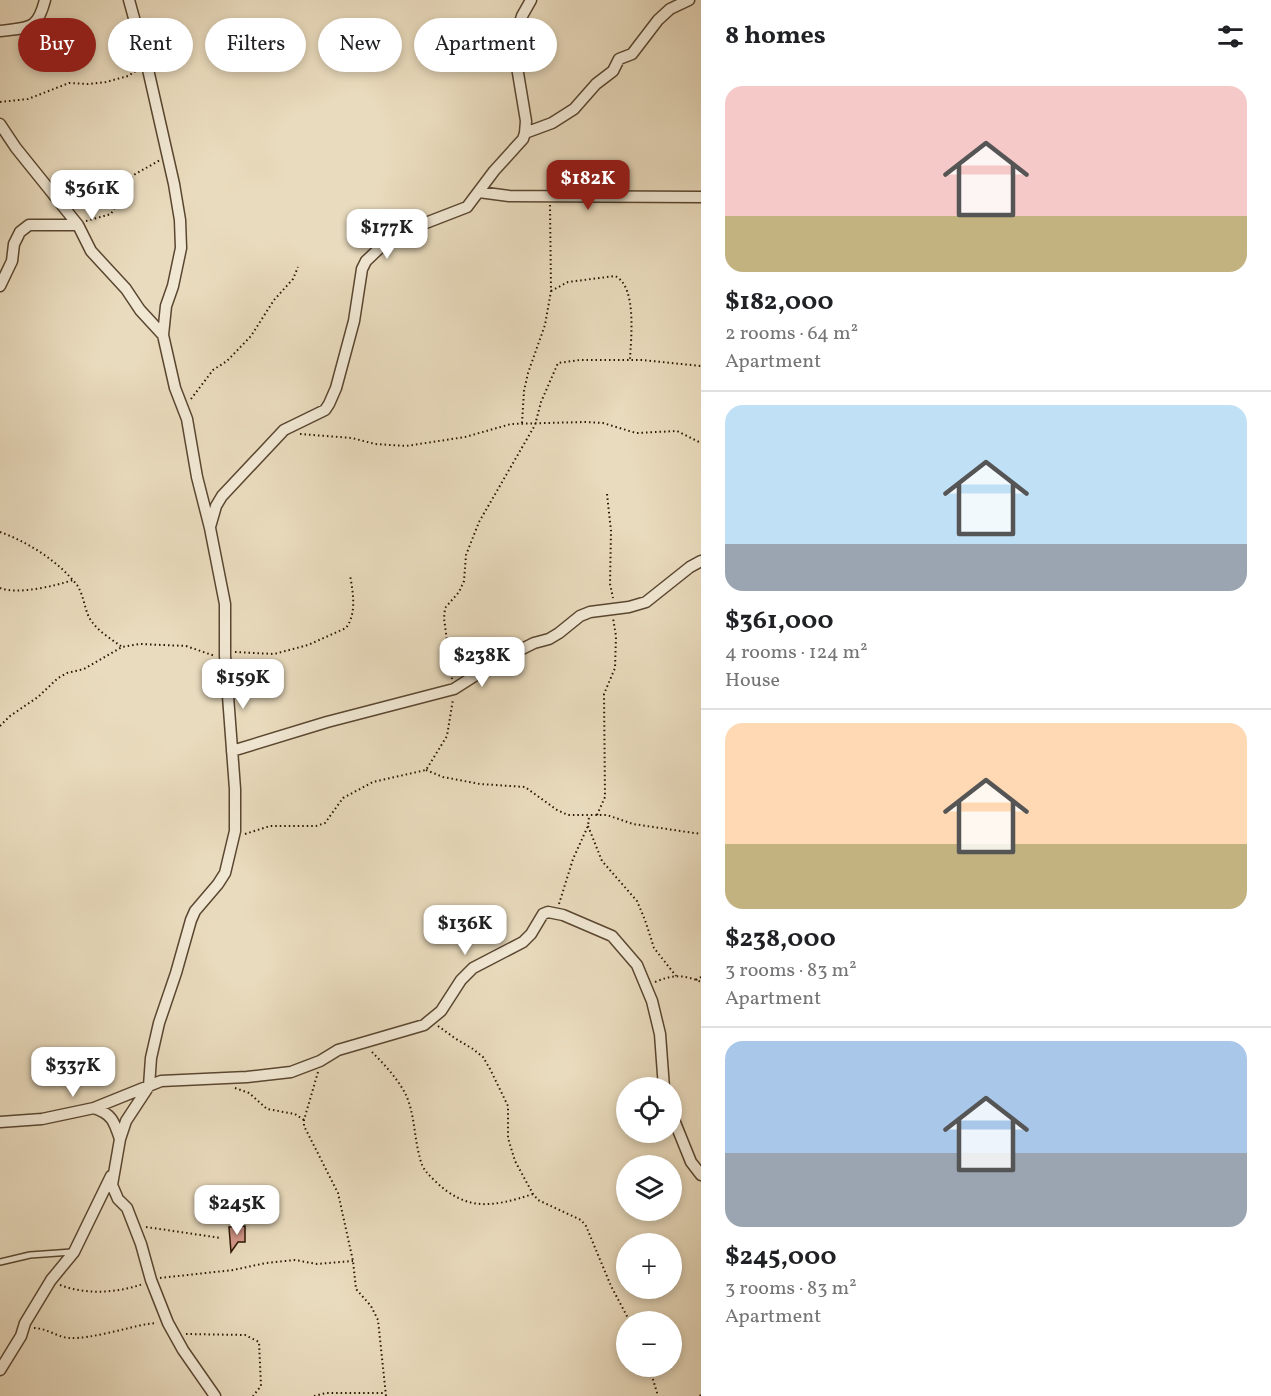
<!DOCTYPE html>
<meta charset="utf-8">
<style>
body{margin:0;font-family:Vollkorn,serif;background:#f2f2f2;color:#202124;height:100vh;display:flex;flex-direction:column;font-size:22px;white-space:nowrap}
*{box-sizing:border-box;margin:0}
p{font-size:20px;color:#757577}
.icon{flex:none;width:33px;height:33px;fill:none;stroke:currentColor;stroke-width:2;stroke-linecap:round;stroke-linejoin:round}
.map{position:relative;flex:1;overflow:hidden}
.sheet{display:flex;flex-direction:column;background:#fff;width:570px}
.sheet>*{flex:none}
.banner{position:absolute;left:18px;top:18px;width:570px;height:54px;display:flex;gap:12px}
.fabs{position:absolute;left:616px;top:1077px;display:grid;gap:12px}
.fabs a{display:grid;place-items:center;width:66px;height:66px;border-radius:50%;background:#fff;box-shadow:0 3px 9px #0003;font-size:30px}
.price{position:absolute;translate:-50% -51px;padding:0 14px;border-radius:12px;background:#fff;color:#222;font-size:20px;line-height:39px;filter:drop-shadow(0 2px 3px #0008)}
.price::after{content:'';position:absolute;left:50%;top:36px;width:18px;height:14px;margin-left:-9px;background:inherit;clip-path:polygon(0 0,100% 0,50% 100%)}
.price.active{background:#8f2418;color:#fff}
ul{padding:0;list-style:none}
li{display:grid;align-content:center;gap:12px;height:318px;padding:0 24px}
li+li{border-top:2px solid #e0e0e0}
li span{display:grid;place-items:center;height:186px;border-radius:18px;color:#555}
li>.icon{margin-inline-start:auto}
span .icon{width:108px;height:108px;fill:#fffc;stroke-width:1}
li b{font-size:26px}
h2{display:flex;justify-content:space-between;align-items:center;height:72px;padding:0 24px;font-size:26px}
.chip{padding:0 21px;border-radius:27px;background:#fff;box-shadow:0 3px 9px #0003;font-size:21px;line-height:54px}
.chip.active{background:#8f2418;color:#fff}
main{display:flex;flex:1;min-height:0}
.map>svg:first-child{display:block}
</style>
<main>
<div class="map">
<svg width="701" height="1396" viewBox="0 0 701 1396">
<rect width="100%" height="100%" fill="#e9dbbd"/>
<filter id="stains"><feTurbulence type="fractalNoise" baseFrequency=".00333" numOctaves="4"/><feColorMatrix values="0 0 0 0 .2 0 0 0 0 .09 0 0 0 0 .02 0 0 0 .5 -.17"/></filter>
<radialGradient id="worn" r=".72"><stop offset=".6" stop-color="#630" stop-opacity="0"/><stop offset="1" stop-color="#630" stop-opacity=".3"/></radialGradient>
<path fill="#d7988a" stroke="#2a1501" stroke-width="1.5" d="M245,1226V1242H238L231,1252L229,1227Z"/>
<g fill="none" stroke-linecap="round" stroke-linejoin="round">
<g stroke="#5a4630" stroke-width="8">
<path id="lane" d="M0,1262L30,1255L72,1252"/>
</g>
<g stroke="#5a4630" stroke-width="13">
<path id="street" d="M129,0L147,65L174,184L180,220L181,248L173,286L166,306L163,335L175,388L187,419L197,477L210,528L225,604V656L235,789V831L225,873L218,884L195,911L191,920L176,973L159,1023L151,1058L149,1086L126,1121L120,1139L112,1185L118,1199L127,1208L141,1244L151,1280L168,1323L183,1350L215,1396
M0,31C29,27 37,31 45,0
M0,124L16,148L78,225L91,251L126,289L140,310L163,335
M525,133L552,123L574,109L596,84L613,71L619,59L632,54L658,20L670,9L689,0
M479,192L509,196L701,197
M0,286L12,261L14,244L20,232L29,225H78
M210,527L216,506L222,496L284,430L325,410L329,404L336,388L354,321L362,269L366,261L385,243L405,231L467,207L494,171L523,139L525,133L526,121L513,43L522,16L531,0
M232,751L327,722L454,689L498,661L534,643L549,639L559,633L580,616L590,612L629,607L646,602L690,567L701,561
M94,1108C112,1114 114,1121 120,1139
M672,1115L691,1162L701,1175
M0,1122L42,1119L94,1108L161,1081L247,1077L291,1072L320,1061L338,1050L424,1025L441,1011L461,980L473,968L523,942L531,934L543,914L548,912L563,915L612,936L637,965L652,1001L660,1034L664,1088
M0,1370L21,1336L25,1323L51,1280L74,1252L111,1176"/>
</g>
<path stroke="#2a1501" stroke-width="2" stroke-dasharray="1.5 3" stroke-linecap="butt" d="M0,102L28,99L69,83L88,84L106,82L128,76L139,69
M86,221L111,214L132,176L160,160
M551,291L568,282L615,276C637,286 631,338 630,359
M191,399L213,370L227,361L251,336L274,300L293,279L298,267
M522,423L524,391L528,373L545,325L551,291L550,205
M300,434L352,438L375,444L406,446L465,437L511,424L585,422L603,423L636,433L677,431L701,443
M607,494L611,531L610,584L613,598
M0,532C28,542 58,561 77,585C83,594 84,605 88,615C94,629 110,638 122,647
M0,588C17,595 55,586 73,580
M235,652L274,654L308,645L346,628C357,613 353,593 350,575
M452,679L444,618L445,608L459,592L464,581L466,555L479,522L535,425L541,402L558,363L580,360H642L701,366
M0,726L10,716L38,697L58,678L67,673L84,669L122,647L140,644L186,646L215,656
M426,770L443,777L480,784L525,787L557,810L568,815H607L633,824L701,834
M597,815L605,797L604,694L615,668L616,636L613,618
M588,826L602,861L637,901L645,920L654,948L676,976
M245,834L270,826H316L325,823L343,798L373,782L426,770L447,736L453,699
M559,904L573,859L588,826L589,817
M696,980L701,977
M655,982C671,975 684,974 701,982
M438,1026L456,1039L473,1049L483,1057L490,1069L508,1106V1138L515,1161L533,1194L538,1200L581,1220L586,1226L611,1286L630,1322
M372,1052C384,1064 398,1079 406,1095C415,1115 414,1138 420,1158C422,1169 428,1174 435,1181C467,1212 493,1207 533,1194
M318,1072L304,1120V1126L338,1193L353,1261L356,1289L371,1306L378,1320L386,1396
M235,1088L249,1093L267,1109L295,1114L304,1120
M146,1227L221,1238
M160,1278L233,1270L266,1263L295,1260L317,1264L353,1261
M60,1285C86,1295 117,1293 143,1284
M34,1328C47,1328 58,1338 71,1338C90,1339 126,1328 147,1324L157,1323
M186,1334L245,1335L259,1342L261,1386L253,1396
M649,1366L658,1396
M314,1396L326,1393H385
M700,1396L701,1394"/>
<use href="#lane" stroke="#f1e8d4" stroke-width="5"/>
<use href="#street" stroke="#f1e8d4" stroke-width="10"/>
</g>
<rect width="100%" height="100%" filter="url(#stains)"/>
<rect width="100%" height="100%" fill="url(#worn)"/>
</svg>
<div class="fabs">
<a><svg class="icon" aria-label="locate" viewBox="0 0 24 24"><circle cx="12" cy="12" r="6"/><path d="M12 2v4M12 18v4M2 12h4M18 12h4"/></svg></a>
<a><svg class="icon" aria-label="layers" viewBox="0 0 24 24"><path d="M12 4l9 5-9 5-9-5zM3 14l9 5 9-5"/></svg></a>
<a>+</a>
<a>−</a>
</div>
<b class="price active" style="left:588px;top:211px">$182K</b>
<b class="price" style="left:92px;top:221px">$361K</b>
<b class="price" style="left:387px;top:260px">$177K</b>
<b class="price" style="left:482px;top:688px">$238K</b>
<b class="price" style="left:243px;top:710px">$159K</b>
<b class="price" style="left:465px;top:956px">$136K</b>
<b class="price" style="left:73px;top:1098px">$337K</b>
<b class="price" style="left:237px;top:1236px">$245K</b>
<div class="banner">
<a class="chip active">Buy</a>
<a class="chip">Rent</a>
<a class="chip">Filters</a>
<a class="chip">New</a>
<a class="chip">Apartment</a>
</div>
</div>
<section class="sheet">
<h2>8 homes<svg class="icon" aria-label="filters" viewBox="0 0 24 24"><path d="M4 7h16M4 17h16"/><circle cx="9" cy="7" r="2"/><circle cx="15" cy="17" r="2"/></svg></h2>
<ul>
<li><span style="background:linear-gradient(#f6c9c9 70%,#c2b280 0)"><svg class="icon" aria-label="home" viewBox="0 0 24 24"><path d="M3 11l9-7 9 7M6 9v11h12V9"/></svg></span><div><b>$182,000</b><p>2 rooms · 64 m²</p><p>Apartment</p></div></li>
<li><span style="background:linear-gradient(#bfe0f5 75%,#9aa5b1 0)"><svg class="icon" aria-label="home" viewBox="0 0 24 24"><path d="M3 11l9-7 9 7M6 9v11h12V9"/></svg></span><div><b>$361,000</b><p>4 rooms · 124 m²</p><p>House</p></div></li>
<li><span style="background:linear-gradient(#ffd9b3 65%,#c2b280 0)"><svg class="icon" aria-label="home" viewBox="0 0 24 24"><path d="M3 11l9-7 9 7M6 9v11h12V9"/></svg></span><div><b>$238,000</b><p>3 rooms · 83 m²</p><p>Apartment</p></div></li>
<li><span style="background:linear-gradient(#a9c7e8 60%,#9aa5b1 0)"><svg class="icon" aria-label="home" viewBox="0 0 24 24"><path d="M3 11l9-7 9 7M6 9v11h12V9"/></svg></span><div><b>$245,000</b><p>3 rooms · 83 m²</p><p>Apartment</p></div></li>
</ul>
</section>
</main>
